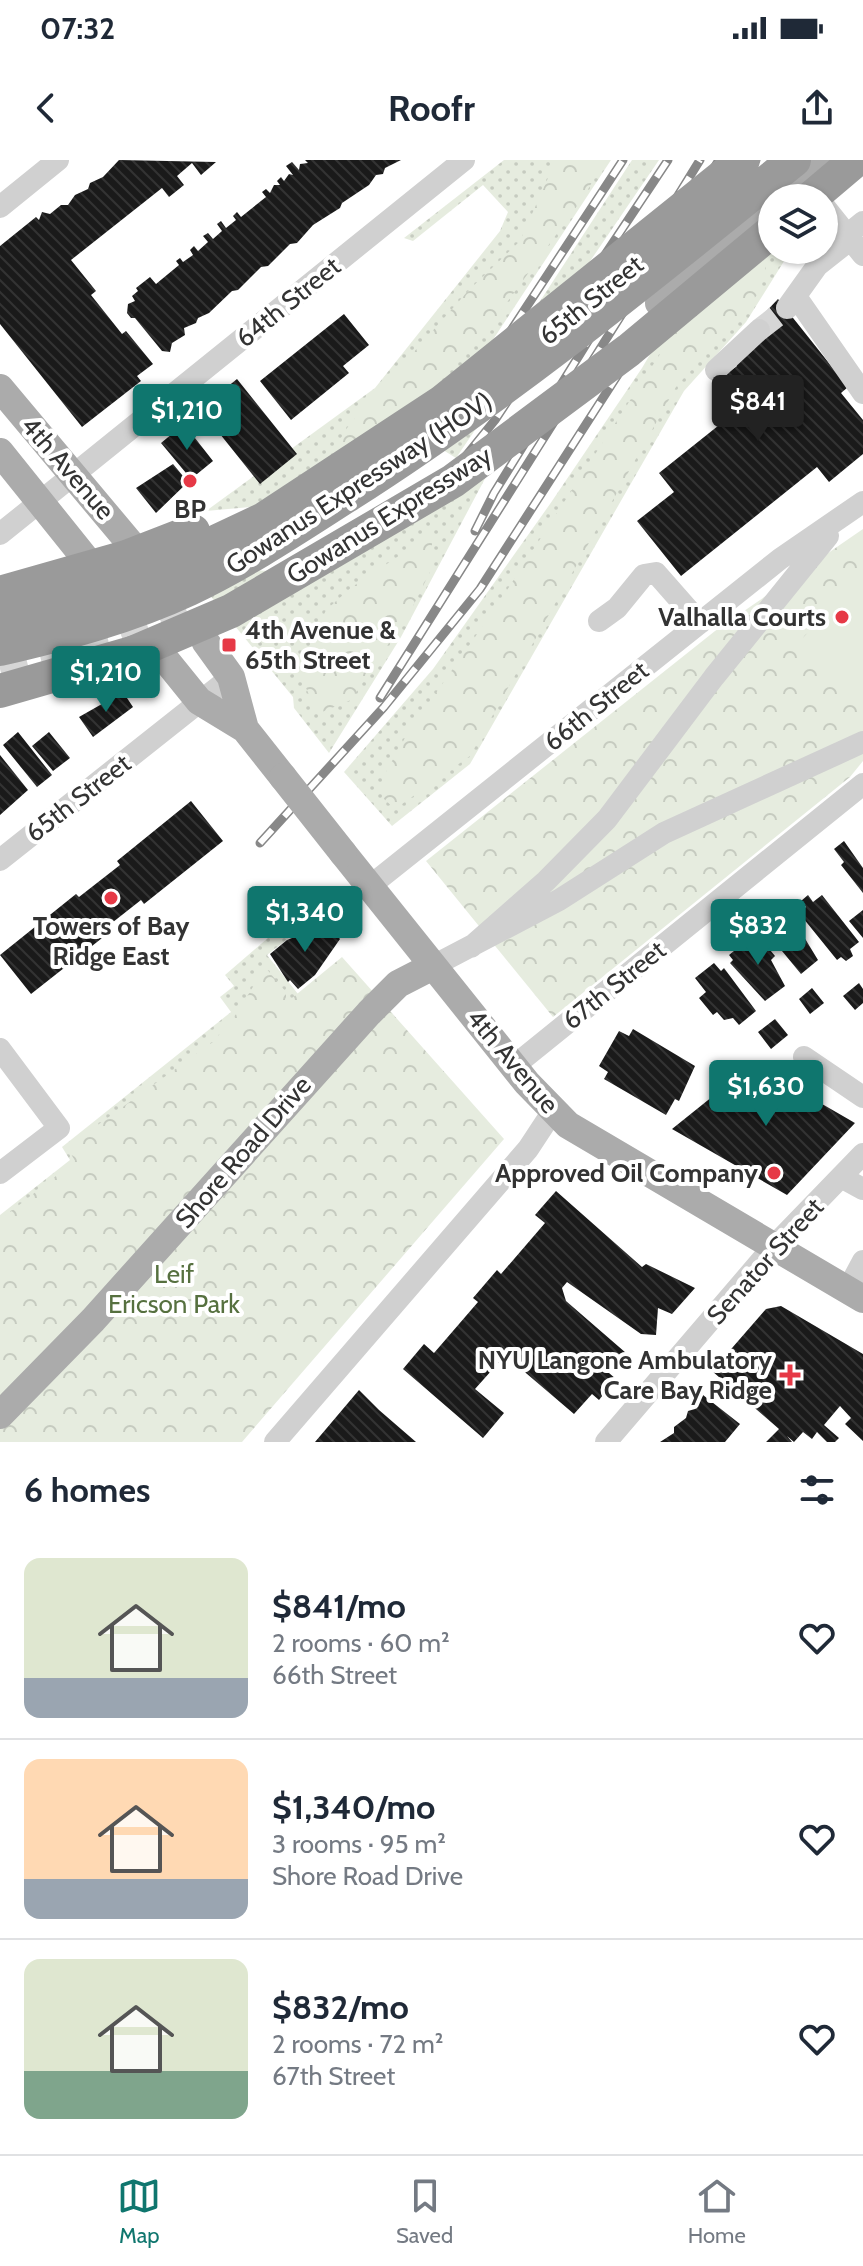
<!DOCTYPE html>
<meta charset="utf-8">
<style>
body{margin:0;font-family:Cabin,sans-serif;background:#f2f2f3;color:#1f2937;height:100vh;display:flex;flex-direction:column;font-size:30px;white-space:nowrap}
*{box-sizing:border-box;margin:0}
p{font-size:26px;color:#747a83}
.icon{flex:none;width:44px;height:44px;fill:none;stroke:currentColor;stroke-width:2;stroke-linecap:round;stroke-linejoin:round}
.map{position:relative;height:1282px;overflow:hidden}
.sheet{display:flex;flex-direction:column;background:#fff;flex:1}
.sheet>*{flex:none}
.buttons{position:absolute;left:758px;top:24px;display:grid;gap:16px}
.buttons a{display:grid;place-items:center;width:80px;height:80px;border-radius:50%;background:#fff;box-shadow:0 2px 6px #0004;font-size:40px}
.price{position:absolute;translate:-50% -68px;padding:0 18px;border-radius:8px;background:#0f766e;color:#fff;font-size:26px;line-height:52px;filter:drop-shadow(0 2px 4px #0008)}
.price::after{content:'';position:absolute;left:50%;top:48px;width:24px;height:18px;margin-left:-12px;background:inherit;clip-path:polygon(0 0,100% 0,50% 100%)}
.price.current{background:#222;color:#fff}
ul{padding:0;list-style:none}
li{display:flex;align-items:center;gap:24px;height:200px;padding:0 24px}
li+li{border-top:2px solid #e0e1e3}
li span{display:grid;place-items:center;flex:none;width:224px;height:160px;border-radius:16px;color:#555}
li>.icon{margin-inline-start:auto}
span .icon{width:96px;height:96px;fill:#fffc;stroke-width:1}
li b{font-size:34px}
h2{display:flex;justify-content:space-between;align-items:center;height:96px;padding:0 24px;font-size:34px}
.status{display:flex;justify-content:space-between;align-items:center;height:56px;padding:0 40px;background:#fff;direction:ltr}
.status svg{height:22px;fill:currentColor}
header{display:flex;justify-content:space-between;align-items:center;height:104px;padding:0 24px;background:#fff;font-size:36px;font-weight:700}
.menu{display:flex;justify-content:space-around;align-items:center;height:112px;border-top:2px solid #e0e1e3;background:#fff;font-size:22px;color:#747a83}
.menu a{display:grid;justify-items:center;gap:4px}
.menu .current{color:#0f766e}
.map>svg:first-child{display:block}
</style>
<div class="status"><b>07:32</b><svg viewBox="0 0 49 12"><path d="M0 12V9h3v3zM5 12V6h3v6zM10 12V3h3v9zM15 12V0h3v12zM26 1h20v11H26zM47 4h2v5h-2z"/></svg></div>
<header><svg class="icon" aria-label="back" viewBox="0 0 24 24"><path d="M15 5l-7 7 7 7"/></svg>Roofr<svg class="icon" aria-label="share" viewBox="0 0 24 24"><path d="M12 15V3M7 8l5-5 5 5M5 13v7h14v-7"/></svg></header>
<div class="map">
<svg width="863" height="1282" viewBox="0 0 863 1282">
<defs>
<pattern id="grass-dots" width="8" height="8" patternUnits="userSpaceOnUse" patternTransform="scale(2)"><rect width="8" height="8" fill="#e6ecdf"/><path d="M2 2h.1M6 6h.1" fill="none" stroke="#c6cbc0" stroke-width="1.8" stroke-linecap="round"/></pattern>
<pattern id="forest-crowns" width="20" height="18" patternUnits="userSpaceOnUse" patternTransform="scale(2)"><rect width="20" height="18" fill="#e6ecdf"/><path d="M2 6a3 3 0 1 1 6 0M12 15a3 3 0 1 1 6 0" fill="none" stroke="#c6cbc0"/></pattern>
<pattern id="building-back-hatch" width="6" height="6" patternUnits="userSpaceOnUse" patternTransform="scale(2)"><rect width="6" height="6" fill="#1a1a1a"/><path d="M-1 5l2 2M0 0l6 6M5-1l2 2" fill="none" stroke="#333"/></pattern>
</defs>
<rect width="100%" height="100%" fill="#fff"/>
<path fill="url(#grass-dots)" d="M504,0H611L435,268L305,342L206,351L375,228L500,71L508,52L483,25L413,81L404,78Z
M632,0H659L456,298L443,290Z
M753,19L772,90H791L746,162L684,231L470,604L392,666L344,612L433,509L550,344L642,208Z
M497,296L401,477L329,593L294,548L293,537L177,395L246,410L311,413Z
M311,727L327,744L322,752L267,795L302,839L0,1106V1055L70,1000L62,987L231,852L220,837L234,826L225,815L283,765Z"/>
<path fill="url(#forest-crowns)" d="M556,0H604L585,35L484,174L431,229L325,304L349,265L468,131L520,81Z
M758,43L772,85L758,134L676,227L470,596L395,649L383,638L382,619L406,576L498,444Z
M863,369V601L850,617L553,857L426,701L715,471Z
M432,374V408L411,450L351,540L317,554L299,511L326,450L352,427Z
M342,797L504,979L242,1282H0V1060L75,1001L67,987L213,882L237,853L265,807L286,832V843Z"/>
<path fill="#e6ecdf" d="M863,412V536L849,544L800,481Z"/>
<path fill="url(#building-back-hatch)" d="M119,0L216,2L201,15L192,3L177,16L184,25L169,37L162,28L71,100L96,131L91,135L122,174L126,171L153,204L137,216L141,221L82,267L0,164V86L36,57L39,60L42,52L50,54L61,45H68L75,35L88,29L90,23L103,17Z
M305,0H401L385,8L383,14L376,15L369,25L342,43L340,48L313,65L297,83L290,84L268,106L261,107L238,130L232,131L209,153L198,158L196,163L184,168L185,175L172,183L170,192L162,191L135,158H131L127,153L128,144L135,141L132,136L138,131L136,128L150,117L156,124L179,105L176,101L180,98L183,102L193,95L190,90L194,86L198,91L208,82L203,76L208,73L213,79L222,71L217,64L221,61L226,68L236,60L233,56L237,52L241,57L266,37L262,32L266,29L270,33L274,25H280L277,21L281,17L284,21L289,14L293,15L286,6L292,2L299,10L300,4L308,3Z
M778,139L848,227L841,233L863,260V294L829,322L817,307L681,416L637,361L674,332L659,313L748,242L726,214L737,206L735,203L754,164Z
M344,154L369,185L343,206L349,213L291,260L260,221Z
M237,219L297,294L260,324L200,249Z
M184,264L213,301L191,319L161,283Z
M173,304L188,322L156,353L136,328Z
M123,532L133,547L93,577L79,557Z
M18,572L52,615L37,627L3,585Z
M49,572L70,598L53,611L32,586Z
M0,595L28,630L0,655Z
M191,641L223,681L144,744L141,740L108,766L111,771L31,834L0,795L76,734L79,737L120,705L117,701Z
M844,681L863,708V733L841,705L844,702L834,689Z
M808,735L813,742L822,735L859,782L850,789L853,796L846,801L841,797L837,800L799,753L806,747L801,741Z
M787,749L818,800L801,814L763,768Z
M863,750V778L849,761Z
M327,764L340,779L315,815L298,829L290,820L288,822L270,794L287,780Z
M756,773L775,796L771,800L785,826L765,841L730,803L733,800L729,795Z
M714,803L721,811L724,808L756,851L739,865L733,858L724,860L717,852L713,855L699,838L706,832L695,818Z
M859,823L863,829V843L855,850L843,836Z
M812,828L824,843L810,854L799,839Z
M775,859L788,875L771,889L758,872Z
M633,869L695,906L679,941L675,939L666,955L604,919L608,912L599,906L619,871L629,876Z
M753,904L855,963L787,1035L672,969Z
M556,1031L642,1107L646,1104L695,1128L672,1154L658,1148L656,1175L641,1174L567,1122L562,1128L566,1141L626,1193L609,1213L616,1219L599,1240L592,1234L574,1254L513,1202L500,1201L475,1229L504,1253L483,1278L403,1209L424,1184L434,1193L478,1142L473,1138L497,1110L501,1114L545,1063L535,1055Z
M781,1146L863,1194V1281L845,1264L851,1258L840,1246L824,1265L839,1278L835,1282H827L817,1272L812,1279L803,1272L794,1282L787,1276L792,1282H766L779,1269L712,1211L766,1149Z
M359,1230L379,1250L416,1282H315Z
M703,1235L740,1264L725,1282H660L674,1273V1267L686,1258L688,1251L695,1249Z"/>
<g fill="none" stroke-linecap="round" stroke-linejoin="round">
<path stroke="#d6d6d6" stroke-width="22" stroke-dasharray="22 11" stroke-linecap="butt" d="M759,170L786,149"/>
<path stroke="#d6d6d6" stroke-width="28" stroke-dasharray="28 14" stroke-linecap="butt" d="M0,509L115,480L199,447"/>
<path stroke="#d0d0d0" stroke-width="22" d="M824,46L863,95
M0,47L58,0
M847,75L863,62
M797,138L863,233
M787,148L817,106L851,79
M716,210L759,170
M0,374L464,0
M599,461L617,448L644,415L656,413L700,463
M0,700L231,517
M370,726L780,399L863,342
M471,787L546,721L607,659L714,517L828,376
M433,806L559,740L664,673L863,582
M0,889L59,968L0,1013
M804,897L863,937
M514,906L863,624
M841,1017L863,1029
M848,1129L863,1101
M275,1282L528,989L553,951
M606,1282L773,1087L863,994"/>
<path stroke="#ababab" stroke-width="28" d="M783,38L830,0
M0,228L135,389
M0,292L89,403
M205,481L231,517L245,569
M165,499L199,541L245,569L283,617
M343,693L527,923L568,965L863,1139
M0,1255L93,1160L369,853L398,824L433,806"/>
<path stroke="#9a9a9a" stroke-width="34" d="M0,531L135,492"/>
<g stroke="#888" stroke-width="9">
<path id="rail" d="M430,284L466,239L623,0
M452,313L495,260L668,0
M475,371L494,333L700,0
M380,538L719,0
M260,683L384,547L480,429L756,0"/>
</g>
<use href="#rail" stroke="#fff" stroke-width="6" stroke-dasharray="18" stroke-linecap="butt"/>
<path stroke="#ababab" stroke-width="28" d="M659,143L772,47
M283,617L343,693"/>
<path stroke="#9a9a9a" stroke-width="34" d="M811,38L856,0
M0,433L126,397L193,371
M0,462L88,442L264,359L442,242L743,0
M0,489C64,474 129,457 189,429C244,403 295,369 345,337C504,236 648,118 794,0
M135,492L231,451L453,321L629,190L772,71"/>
</g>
<g fill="#e63946" stroke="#fff" stroke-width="3">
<circle cx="190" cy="321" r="8"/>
<circle cx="842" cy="457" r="8"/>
<rect x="221" y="477" width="16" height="16" rx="4"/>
<circle cx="111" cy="738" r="8"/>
<circle cx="774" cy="1013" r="8"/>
<path d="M786 1203h8v8h8v8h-8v8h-8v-8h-8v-8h8z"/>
</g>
<g text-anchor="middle" stroke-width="8" stroke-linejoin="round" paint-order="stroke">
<g font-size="26" fill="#333" stroke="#fff">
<text transform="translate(591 140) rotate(-39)" y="9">65th Street</text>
<text transform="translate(288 142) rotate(-39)" y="9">64th Street</text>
<text transform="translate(68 308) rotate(49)" y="9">4th Avenue</text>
<text transform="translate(359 323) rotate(-33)" y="9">Gowanus Expressway (HOV)</text>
<text transform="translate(389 355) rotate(-32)" y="9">Gowanus Expressway</text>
<text transform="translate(596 546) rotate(-39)" y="9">66th Street</text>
<text transform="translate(78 638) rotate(-38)" y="9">65th Street</text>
<text transform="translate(614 825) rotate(-39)" y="9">67th Street</text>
<text transform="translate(513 901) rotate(50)" y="9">4th Avenue</text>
<text transform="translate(243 992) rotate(-49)" y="9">Shore Road Drive</text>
<text transform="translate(765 1101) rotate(-48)" y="9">Senator Street</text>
</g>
<g font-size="26" font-weight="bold" fill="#333" stroke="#fff" text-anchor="end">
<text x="190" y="358" text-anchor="middle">BP</text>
<text x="826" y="466">Valhalla Courts</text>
<text x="245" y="479" text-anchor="start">4th Avenue &amp;<tspan x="245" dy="30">65th Street</tspan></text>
<text x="111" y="775" text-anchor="middle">Towers of Bay<tspan x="111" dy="30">Ridge East</tspan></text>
<text x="758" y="1022">Approved Oil Company</text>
<text x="772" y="1209">NYU Langone Ambulatory<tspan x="772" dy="30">Care Bay Ridge</tspan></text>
</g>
<g font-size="26" fill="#56703f" stroke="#fff">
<text x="174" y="1123">Leif<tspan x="174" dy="30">Ericson Park</tspan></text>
</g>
</g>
</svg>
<div class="buttons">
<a><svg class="icon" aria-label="layers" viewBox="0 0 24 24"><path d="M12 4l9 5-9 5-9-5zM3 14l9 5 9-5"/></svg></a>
</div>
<b class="price current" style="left:758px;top:283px">$841</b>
<b class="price" style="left:187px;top:292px">$1,210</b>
<b class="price" style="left:106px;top:554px">$1,210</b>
<b class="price" style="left:305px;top:794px">$1,340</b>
<b class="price" style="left:758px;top:807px">$832</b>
<b class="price" style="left:766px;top:968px">$1,630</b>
</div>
<section class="sheet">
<h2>6 homes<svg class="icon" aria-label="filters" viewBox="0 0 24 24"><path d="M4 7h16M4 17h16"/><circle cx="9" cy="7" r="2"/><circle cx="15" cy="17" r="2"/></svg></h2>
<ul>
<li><span style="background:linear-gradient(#dfe7d0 75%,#9aa5b1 0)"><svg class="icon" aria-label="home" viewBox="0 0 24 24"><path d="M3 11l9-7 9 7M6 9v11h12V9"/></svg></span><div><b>$841/mo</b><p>2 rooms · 60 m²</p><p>66th Street</p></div><svg class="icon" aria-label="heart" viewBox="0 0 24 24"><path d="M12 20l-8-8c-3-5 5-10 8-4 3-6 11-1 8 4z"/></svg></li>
<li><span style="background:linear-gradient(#ffd9b3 75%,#9aa5b1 0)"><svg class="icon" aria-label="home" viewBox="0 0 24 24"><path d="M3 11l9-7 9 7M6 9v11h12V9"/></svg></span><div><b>$1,340/mo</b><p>3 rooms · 95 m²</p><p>Shore Road Drive</p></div><svg class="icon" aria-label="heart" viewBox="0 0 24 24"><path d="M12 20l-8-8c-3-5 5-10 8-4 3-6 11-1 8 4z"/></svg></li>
<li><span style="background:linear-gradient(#dfe7d0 70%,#7fa58c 0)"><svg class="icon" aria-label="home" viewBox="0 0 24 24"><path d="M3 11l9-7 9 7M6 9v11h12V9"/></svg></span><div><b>$832/mo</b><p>2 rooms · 72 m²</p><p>67th Street</p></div><svg class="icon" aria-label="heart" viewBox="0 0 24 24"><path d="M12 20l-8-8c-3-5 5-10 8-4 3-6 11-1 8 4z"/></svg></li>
</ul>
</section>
<nav class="menu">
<a class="current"><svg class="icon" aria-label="map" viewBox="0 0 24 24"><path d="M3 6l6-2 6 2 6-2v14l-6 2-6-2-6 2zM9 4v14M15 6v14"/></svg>Map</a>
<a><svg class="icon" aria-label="saved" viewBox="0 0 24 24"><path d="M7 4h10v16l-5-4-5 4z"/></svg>Saved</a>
<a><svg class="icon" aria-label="home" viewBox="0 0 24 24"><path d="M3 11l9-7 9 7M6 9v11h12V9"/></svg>Home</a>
</nav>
